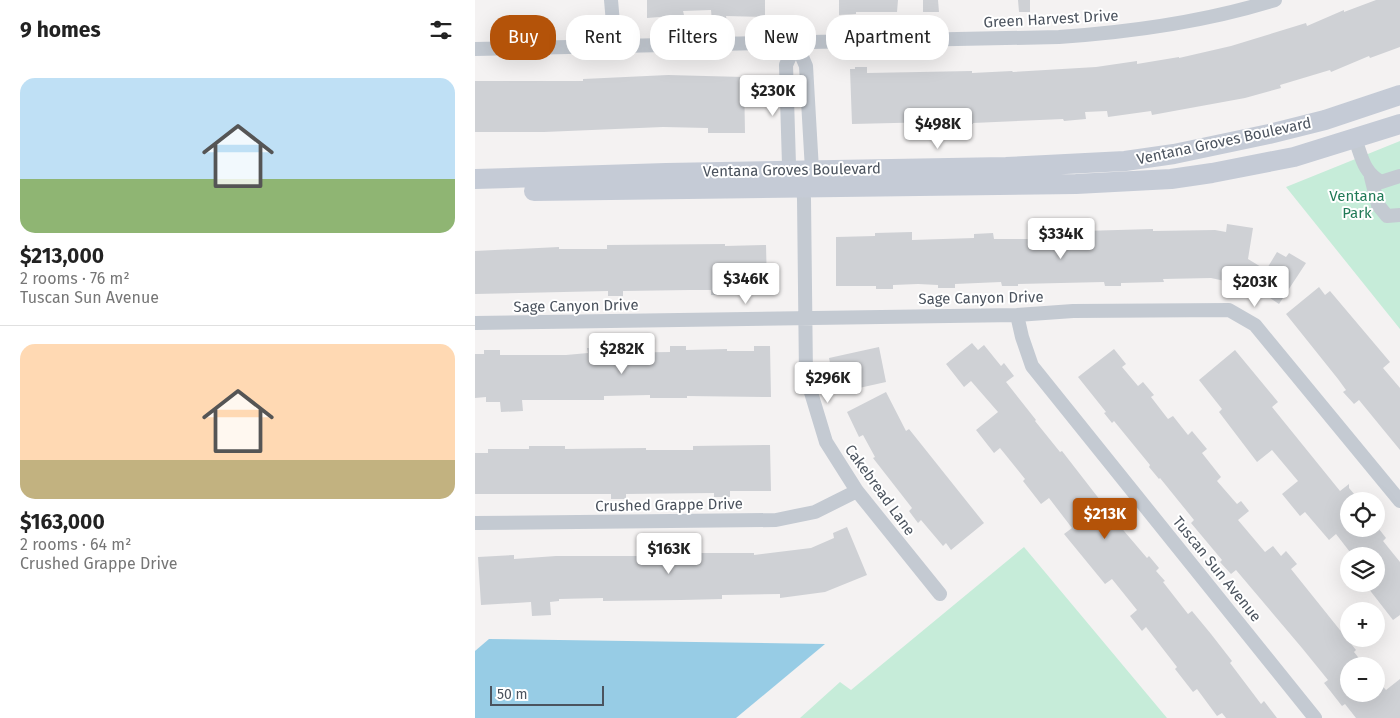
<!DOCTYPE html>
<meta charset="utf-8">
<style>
body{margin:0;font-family:"Fira Sans",sans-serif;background:#f6f6f6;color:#222;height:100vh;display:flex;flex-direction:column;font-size:19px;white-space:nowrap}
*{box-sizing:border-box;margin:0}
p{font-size:16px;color:#767676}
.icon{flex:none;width:28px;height:28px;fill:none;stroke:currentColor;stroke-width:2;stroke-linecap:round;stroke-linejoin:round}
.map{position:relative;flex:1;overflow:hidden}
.panel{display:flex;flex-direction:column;background:#fff;width:475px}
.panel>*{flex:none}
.banner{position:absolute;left:15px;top:15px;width:475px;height:45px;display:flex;gap:10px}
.buttons{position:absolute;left:865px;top:492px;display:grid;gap:10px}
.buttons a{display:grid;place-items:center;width:45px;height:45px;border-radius:50%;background:#fff;box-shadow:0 5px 20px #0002;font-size:25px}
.scale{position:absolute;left:15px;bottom:12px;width:114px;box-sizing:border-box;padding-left:5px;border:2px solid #4b535e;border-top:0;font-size:14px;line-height:18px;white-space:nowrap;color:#4b535e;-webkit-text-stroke:4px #fff;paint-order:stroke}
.price{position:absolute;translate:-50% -42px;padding:0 11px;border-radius:5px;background:#fff;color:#222;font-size:16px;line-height:32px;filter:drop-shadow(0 1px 2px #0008)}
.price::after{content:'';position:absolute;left:50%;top:30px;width:15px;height:11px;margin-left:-8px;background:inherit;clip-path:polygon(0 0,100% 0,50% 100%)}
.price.on{background:#b45309;color:#fff}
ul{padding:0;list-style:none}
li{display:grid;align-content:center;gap:10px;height:265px;padding:0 20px}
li+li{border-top:1px solid #e0e0e0}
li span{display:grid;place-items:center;height:155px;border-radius:15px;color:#555}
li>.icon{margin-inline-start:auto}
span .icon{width:90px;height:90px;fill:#fffc;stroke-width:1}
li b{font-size:21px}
h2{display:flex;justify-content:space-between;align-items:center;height:60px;padding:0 20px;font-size:21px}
.tag{padding:0 18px;border-radius:20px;background:#fff;box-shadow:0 5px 20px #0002;font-size:18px;line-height:45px}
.tag.on{background:#b45309;color:#fff}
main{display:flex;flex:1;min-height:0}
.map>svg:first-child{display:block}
</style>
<main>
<section class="panel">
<h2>9 homes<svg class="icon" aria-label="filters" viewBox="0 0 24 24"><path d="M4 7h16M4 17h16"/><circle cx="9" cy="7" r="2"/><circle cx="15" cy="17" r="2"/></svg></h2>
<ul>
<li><span style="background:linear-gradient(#bfe0f5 65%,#8fb573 0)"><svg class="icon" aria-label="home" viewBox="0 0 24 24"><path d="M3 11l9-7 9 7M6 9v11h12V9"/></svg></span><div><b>$213,000</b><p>2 rooms · 76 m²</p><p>Tuscan Sun Avenue</p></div></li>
<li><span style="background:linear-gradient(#ffd9b3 75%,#c2b280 0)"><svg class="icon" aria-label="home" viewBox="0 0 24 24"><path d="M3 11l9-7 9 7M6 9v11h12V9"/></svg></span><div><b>$163,000</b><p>2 rooms · 64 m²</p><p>Crushed Grappe Drive</p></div></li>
</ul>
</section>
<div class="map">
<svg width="925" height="718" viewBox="0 0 925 718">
<rect width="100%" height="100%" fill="#f4f2f2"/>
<path fill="#c6ecd9" d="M925,141V329L811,187Z
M549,547L692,718H325L365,682L376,690Z"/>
<path fill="#97cce5" d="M14,639L350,644L261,718H0V651Z"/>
<path fill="#cfd1d5" d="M172,0H290V17L251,16L252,21L237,22L236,10L208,11L209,15L172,18Z
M364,0H423L422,12H381V14L364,15Z
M448,0H463L464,12H448Z
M543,0H555V12H544Z
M901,0H925V47L895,58L894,56L856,72L855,70L805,85L806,88L770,98L677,115L676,111L633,117L632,111L610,112L611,119L589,121L588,119L498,123V124L461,125V122L377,124L375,69H380V67H392V73L497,71V73L537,71L538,72L621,67L662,61V64L704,57V58L756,46L831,23L832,26L869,10V12Z
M193,75L269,77L270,133H233V128L188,127L69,132H0V81H108V79Z
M752,224L778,228L773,259L791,270L802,252L811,257L814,253L831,263L804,304L792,296L793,293L771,279L751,276L750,281L736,278L688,279L689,282L646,283V286H630L629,282L543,284V286H527L526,282L480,284V288H463V285L443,284L418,285V289H401V286H361V237L400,236V233L437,232V240L499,238V234L518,233L519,239H592V233L608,231L678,229V231L740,230L751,232Z
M250,244V246L291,245L292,285H283V288L251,289V295H236V290H215L148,291V296H133V291L0,294V251L84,247V249H132V245Z
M844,287L850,295L855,291L915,362L908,368L925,388V450L884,400L879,404L868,392L871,390L863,379L811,314Z
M497,343L503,350L509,345L526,366L529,363L539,376L531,382L561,420L560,421L585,452L587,451L649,531L672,558L674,556L684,568L681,571L690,581L688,582L713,614L717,611L736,634L757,661L755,663L786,704L789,701L802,718H751L747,713L742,716L722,689L718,692L700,669L702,667L671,627L667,631L655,616L662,610L637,579L630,584L589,534L597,528L574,498L566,504L548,481L550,479L525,448L519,453L501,430L523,412L496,381L489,387L471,364Z
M195,346H211V350L252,349V351H279V346H295L296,397L212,396V398H175V395L129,396V400H47L48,411L26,412L25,402H11V397L0,398V354H9V350H25V355H91L113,353L112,348H128V353L195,352Z
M404,347L411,382L366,392L362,372L357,373L354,358Z
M639,349L651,364L647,367L663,386L668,382L679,395L676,397L693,419L698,416L713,435L717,431L732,449L727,453L746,477L742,481L762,504L766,501L774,511L763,520L790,552L798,546L806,556L811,551L822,564L816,569L881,650L879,652L890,666H874V694H901V679L911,690L925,679V718H881L870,704L867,706L849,683L853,680L827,648L761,570L756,574L745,562L747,560L716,523L719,520L685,478L684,479L674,467L675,465L639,421L637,423L629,413L631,412L603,377Z
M760,350L803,402L797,407L865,491L874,484V488L885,501H874V529H904L911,538L908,541L925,562V615L918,620L890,584H901V556H878L861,534L854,540L830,512L825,516L807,494L823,481L797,450L782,462L744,412L747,409L724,380Z
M411,392L431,431L434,429L509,523L476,550L471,543L468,546L446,520L443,523L434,511L437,508L398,458L400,457L388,435L384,437L372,412Z
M295,445L296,491H255V497H239V493L151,494V499H136V494H0V453H13V449H54V446H90V449L171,448V450H218V446Z
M372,527L392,575L350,592L305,598V594L247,595V599L206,600L128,601V598L84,599V601L75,602L76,615L57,616L56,602L6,605L3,557L39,555V559L81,556H169V554L210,553V548H226V553H279V555L336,548L359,538L358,533Z"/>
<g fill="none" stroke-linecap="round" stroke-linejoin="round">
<path stroke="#c4cad2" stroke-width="14" d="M136,0L140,46
M321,43L311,65L314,165V170L328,187L329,199L331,376L351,442L382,491L465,594
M321,43L331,66L337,170L333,177
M0,49L584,37C657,32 730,22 800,0
M880,139C887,157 888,172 906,182L925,176
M896,177L903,205L912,216L925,215
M542,315L547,337L557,366L840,718
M0,323L542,315L598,311L754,310L780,325L925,501
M0,523L301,520L340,512L382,491"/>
<path stroke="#c5cbd6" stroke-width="20" d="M0,179L191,173L531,167L650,161L699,154L794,134L850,120L925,95
M59,191L601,184L696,179L737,173L819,157L925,124"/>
</g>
<g text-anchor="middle" stroke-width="4" stroke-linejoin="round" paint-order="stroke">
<g font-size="15" fill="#4b535e" stroke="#fff">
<text transform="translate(576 19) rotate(-3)" y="5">Green Harvest Drive</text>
<text transform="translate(749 141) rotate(-12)" y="5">Ventana Groves Boulevard</text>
<text transform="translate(317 170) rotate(-1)" y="5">Ventana Groves Boulevard</text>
<text transform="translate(506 298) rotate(-1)" y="5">Sage Canyon Drive</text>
<text transform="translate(101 306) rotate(-1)" y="5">Sage Canyon Drive</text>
<text transform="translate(405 490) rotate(54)" y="5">Cakebread Lane</text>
<text transform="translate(194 505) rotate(-1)" y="5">Crushed Grappe Drive</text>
<text transform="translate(742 569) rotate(51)" y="5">Tuscan Sun Avenue</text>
</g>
<g font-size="15" fill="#217a57" stroke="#fff">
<text x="882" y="201">Ventana<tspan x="882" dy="17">Park</tspan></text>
</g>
</g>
</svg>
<div class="buttons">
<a><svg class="icon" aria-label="locate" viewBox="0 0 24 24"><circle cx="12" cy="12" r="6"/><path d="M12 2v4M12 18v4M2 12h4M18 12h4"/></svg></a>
<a><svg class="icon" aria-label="layers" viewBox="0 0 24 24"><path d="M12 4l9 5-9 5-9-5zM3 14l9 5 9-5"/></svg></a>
<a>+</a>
<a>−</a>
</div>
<div class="scale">50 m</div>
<b class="price" style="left:298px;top:117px">$230K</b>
<b class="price" style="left:463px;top:150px">$498K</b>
<b class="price" style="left:586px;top:260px">$334K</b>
<b class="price" style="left:271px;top:305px">$346K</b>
<b class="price" style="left:780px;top:308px">$203K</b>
<b class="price" style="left:147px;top:375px">$282K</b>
<b class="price" style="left:353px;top:404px">$296K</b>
<b class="price on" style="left:630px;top:540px">$213K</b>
<b class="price" style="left:194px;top:575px">$163K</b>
<div class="banner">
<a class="tag on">Buy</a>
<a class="tag">Rent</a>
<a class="tag">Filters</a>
<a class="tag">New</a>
<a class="tag">Apartment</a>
</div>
</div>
</main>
